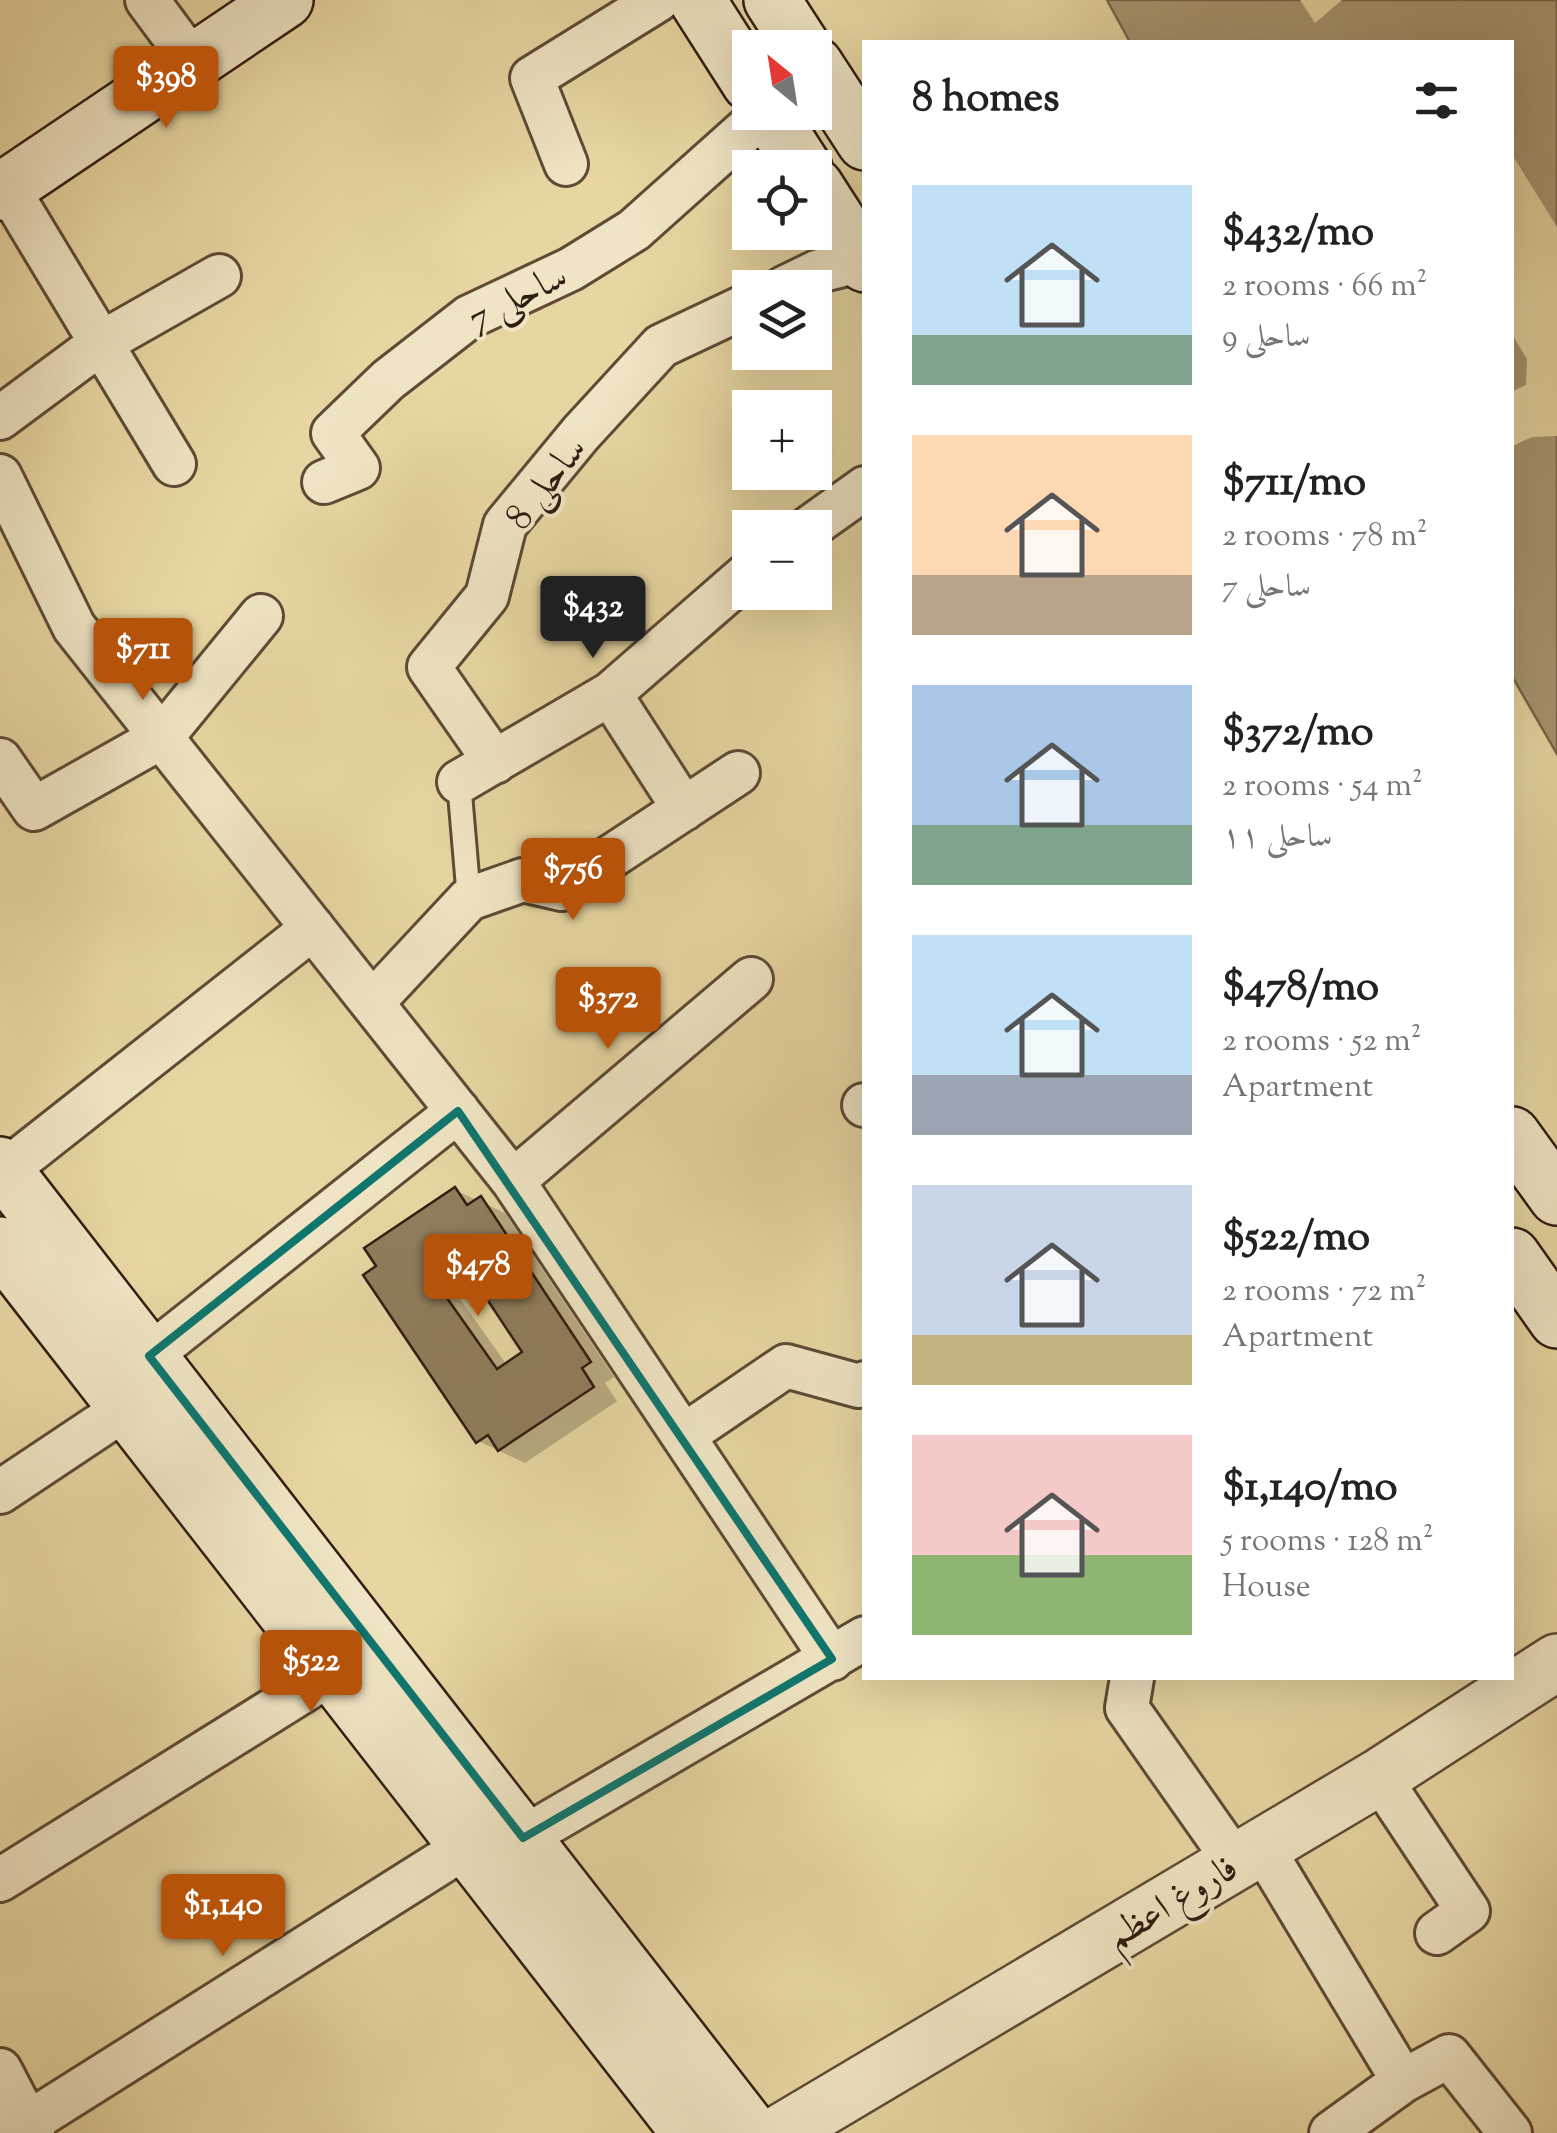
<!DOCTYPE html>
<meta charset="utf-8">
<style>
body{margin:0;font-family:"Sorts Mill Goudy",Amiri,serif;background:#f2f2f2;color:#222;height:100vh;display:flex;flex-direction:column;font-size:38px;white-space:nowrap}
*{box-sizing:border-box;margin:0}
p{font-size:32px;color:#767676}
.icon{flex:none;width:55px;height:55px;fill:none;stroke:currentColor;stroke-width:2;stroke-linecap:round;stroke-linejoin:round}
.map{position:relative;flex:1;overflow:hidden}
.side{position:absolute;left:862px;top:40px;width:652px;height:1640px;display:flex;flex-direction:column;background:#fff;border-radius:0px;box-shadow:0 10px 40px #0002}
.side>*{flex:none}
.needle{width:65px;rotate:330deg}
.tools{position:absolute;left:732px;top:30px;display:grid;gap:20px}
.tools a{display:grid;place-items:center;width:100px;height:100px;border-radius:0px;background:#fff;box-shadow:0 10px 40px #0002;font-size:50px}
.price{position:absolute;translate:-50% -85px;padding:0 22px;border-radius:10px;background:#b45309;color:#fff;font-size:32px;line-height:65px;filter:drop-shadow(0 2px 5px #0008)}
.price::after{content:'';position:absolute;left:50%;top:60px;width:30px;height:22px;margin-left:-15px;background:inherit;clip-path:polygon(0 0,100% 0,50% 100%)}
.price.selected{background:#222;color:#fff}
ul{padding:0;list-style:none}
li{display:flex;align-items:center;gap:30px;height:250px;padding:0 50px}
li span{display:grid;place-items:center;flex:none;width:280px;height:200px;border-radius:0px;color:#555}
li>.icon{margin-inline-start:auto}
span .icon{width:120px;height:120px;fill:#fffc;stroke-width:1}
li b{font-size:42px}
h2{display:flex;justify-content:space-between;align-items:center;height:120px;padding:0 50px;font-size:42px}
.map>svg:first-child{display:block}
</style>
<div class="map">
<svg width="1557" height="2133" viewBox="0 0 1557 2133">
<rect width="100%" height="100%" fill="#e7d6a2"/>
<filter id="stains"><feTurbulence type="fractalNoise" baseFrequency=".002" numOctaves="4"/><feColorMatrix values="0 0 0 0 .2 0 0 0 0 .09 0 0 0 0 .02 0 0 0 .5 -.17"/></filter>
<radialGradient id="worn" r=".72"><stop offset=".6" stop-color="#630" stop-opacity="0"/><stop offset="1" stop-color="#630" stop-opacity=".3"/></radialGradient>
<path fill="#a99771" stroke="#79664b" stroke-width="2.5" d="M1107,0H1557V754L1513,678L1512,42H1130Z"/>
<path fill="#e7d6a2" d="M1300,0H1342L1315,23Z
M1513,156L1557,227V436L1532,437L1513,446V391L1526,385L1527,359L1513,336Z"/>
<path fill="#0003" fill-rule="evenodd" d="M455,1190L505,1213L614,1377L605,1383L617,1401L525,1463L478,1441L380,1267ZM479,1282L526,1352L507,1365L458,1296Z"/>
<path fill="#907d5c" stroke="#311c11" stroke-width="2.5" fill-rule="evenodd" d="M455,1187L467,1205L481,1196L591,1362L582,1368L594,1387L498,1451L488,1435L476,1443L363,1275L376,1266L364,1248ZM463,1263L522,1352L497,1369L435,1281Z"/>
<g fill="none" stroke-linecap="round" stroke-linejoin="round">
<g stroke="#5e4a35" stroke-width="28">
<path id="service" d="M459,782L469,899"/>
</g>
<g stroke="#5e4a35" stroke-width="48">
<path id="minor" d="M147,0L193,62
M566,164L532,78L658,0
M7,187L174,464
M784,288L819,271L863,260
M0,418L101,343L219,276
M0,476L74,627L513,1181L832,1659
M324,482L358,468L333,433L388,380L469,317L571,269L634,230L766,112
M809,528L865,488
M610,694L684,809
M0,760L34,809L162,737L261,616
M495,762L429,667L487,596L505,525L581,433L661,346L750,304
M459,782L610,694L750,572
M372,1003L469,899L523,880L562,889L738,773
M864,1105H865
M5,1171L313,928
M513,1181L751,979
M149,1356L458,1111
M683,1436L786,1366L859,1386L865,1383
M0,1492L126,1408
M1132,1678L1127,1708L1236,1863
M1379,1777L1468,1911L1437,1933
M523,1838L865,1638
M1262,1847L1403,2081L1331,2133
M0,1880L332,1673
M0,2070L33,2133
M1403,2081L1449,2056L1510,2133
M12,2133L467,1846"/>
</g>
<g stroke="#5e4a35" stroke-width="60">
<path id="tertiary" d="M780,2133L1379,1777L1557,1662"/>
</g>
<g stroke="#311c11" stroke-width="60">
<path id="secondary" d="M697,0L750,83
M772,0L803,48
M815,65L865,142
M768,112L804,168
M815,186L865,264
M0,192L285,0
M1512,1135L1557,1197
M0,1165L752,2133
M0,1245L690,2133
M1512,1256L1557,1320"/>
</g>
<use href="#service" stroke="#efe4c3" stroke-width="22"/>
<use href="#minor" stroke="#efe4c3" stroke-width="42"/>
<use href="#tertiary" stroke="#efe4c3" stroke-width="55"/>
<use href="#secondary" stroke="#efe4c3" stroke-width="55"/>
</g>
<path fill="none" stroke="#0f766e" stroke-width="8" stroke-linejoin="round" d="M458,1111L832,1659L523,1838L149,1356Z"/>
<g text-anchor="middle" stroke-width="8" stroke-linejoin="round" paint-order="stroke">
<g font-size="38" fill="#311c11" stroke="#efe4c3">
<text transform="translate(517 296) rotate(-27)" y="13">ساحلی 7</text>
<text transform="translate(545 482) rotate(-52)" y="13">ساحلی 8</text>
<text transform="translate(1171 1901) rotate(-31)" y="13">فاروغ اعظم</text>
</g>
</g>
<rect width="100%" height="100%" filter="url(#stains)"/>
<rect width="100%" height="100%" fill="url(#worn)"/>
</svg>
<div class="tools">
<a><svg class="needle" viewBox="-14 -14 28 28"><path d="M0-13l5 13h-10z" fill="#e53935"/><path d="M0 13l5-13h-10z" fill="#767676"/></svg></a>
<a><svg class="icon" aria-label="locate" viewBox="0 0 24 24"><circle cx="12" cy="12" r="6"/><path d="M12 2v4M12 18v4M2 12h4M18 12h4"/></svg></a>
<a><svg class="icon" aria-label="layers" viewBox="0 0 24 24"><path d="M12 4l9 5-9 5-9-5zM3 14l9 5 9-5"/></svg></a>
<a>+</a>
<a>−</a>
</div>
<b class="price" style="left:166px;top:131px">$398</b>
<b class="price selected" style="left:593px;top:661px">$432</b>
<b class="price" style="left:143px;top:703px">$711</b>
<b class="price" style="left:573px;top:923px">$756</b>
<b class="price" style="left:608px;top:1052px">$372</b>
<b class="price" style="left:478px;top:1319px">$478</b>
<b class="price" style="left:311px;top:1715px">$522</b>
<b class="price" style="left:223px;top:1959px">$1,140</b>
<section class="side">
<h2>8 homes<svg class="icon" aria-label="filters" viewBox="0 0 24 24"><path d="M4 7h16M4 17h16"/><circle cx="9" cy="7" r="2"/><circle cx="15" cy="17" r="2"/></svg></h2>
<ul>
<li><span style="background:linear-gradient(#bfe0f5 75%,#7fa58c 0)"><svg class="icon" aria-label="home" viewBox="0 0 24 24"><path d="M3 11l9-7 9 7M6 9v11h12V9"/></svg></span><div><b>$432/mo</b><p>2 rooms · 66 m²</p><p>ساحلی 9</p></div></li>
<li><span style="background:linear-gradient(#ffd9b3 70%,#b9a48a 0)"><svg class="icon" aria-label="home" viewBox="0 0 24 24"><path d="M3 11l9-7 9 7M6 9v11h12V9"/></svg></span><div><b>$711/mo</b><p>2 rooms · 78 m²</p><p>ساحلی 7</p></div></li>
<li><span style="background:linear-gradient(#a9c7e8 70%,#7fa58c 0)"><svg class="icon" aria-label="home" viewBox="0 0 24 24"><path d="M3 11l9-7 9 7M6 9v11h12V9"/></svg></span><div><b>$372/mo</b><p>2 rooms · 54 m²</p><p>ساحلی ۱۱</p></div></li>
<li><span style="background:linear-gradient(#bfe0f5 70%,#9aa5b1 0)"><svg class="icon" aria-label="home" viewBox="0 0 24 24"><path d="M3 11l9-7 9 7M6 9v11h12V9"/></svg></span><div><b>$478/mo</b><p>2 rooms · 52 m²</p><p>Apartment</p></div></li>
<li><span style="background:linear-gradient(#c9d6e8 75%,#c2b280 0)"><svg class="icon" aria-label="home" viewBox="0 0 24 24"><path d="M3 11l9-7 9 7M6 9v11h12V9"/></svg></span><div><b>$522/mo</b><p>2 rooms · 72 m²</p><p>Apartment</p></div></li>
<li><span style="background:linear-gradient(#f6c9c9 60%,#8fb573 0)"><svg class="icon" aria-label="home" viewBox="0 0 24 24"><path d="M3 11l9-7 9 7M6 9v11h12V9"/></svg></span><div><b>$1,140/mo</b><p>5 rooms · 128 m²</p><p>House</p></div></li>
</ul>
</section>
</div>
